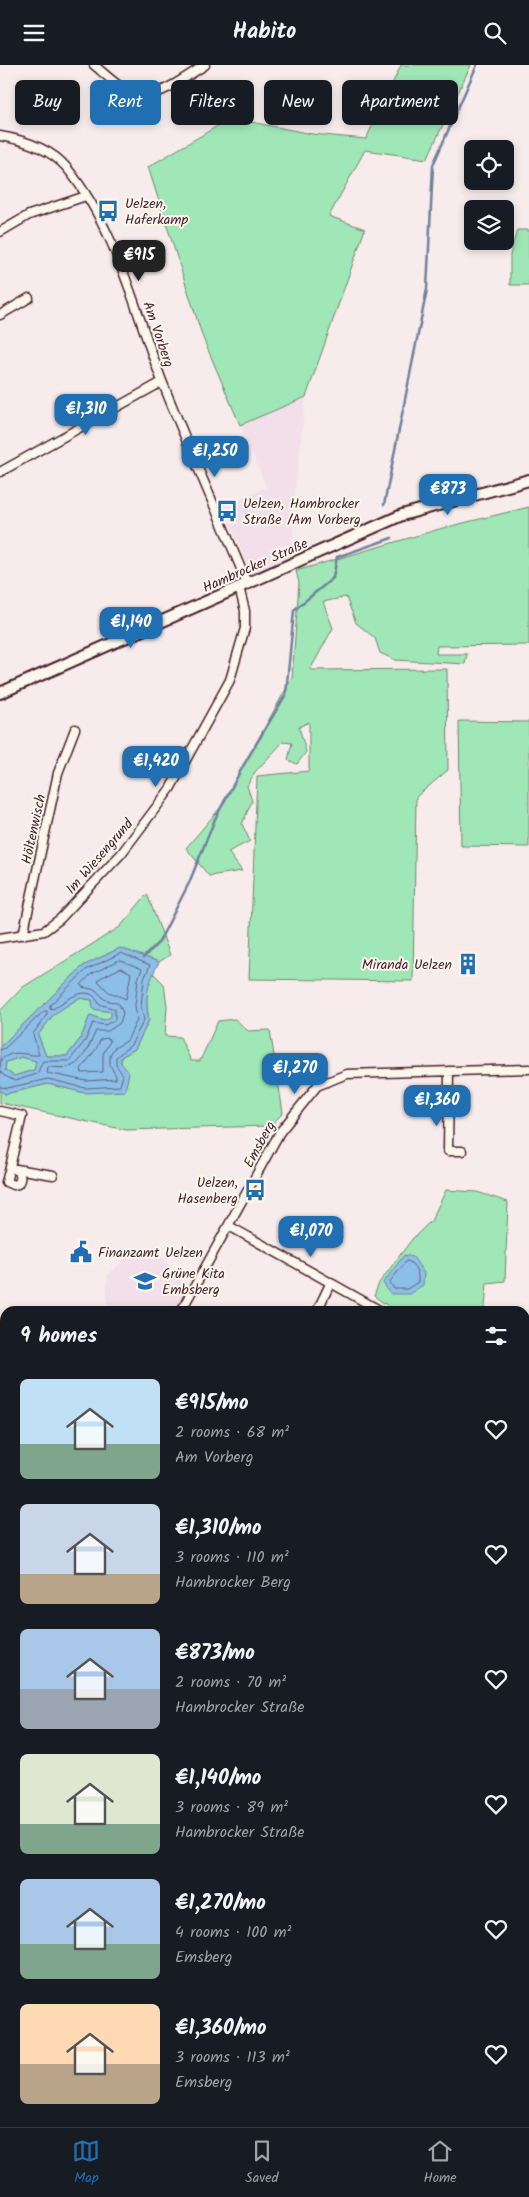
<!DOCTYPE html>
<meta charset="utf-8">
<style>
body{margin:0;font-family:Kalam,sans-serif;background:#20242c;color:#f1f3f6;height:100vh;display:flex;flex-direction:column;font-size:19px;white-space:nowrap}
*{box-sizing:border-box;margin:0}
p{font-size:16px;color:#9ea1a6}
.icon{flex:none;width:28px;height:28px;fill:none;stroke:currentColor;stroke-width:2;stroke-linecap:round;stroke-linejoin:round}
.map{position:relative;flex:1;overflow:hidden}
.details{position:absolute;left:0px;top:1241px;width:530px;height:821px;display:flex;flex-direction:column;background:#171b24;border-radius:15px 15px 0 0;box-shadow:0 2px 8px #0003}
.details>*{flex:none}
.banner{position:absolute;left:15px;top:15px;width:500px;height:45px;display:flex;gap:10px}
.fabs{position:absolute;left:464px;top:75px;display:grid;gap:10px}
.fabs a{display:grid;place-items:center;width:50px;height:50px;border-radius:8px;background:#171b24;box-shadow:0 2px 8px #0003;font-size:25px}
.price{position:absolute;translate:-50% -42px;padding:0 11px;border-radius:10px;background:#1f6fb2;color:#fff;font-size:16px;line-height:32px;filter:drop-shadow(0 1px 2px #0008)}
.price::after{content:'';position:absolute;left:50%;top:30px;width:15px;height:11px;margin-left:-8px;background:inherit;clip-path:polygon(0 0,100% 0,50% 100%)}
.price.selected{background:#222;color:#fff}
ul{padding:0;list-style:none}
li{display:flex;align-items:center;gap:15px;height:125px;padding:0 20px}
li span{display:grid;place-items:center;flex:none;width:140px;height:100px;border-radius:8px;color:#555}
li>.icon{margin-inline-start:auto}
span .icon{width:60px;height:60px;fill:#fffc;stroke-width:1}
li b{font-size:21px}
h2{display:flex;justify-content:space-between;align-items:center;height:60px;padding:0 20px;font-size:21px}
.tag{padding:0 18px;border-radius:8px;background:#171b24;box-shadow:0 2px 8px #0003;font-size:18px;line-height:45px}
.tag.selected{background:#1f6fb2;color:#fff}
header{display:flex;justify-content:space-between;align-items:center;height:65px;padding:0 20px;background:#171b24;font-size:22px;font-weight:800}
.tab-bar{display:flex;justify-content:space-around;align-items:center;height:70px;border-top:1px solid #363941;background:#171b24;font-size:14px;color:#9ea1a6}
.tab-bar a{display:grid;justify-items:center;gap:2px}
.tab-bar .selected{color:#1f6fb2}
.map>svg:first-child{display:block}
</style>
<header><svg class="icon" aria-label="menu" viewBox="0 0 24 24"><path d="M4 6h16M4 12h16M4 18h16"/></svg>Habito<svg class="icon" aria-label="search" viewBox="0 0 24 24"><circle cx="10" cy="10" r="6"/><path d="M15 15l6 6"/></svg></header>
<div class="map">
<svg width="529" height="2062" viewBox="0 0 529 2062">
<rect width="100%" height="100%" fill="#f7eceb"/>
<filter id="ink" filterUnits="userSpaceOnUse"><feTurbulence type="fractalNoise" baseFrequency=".02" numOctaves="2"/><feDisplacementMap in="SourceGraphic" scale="10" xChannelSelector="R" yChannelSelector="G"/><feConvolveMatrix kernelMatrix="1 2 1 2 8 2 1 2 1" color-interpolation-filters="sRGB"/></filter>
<g filter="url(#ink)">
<path fill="#f2dfea" d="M306,332L295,427L292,491L251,509L223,441L266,422L240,360Z
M144,1182H152L189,1222L174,1246H107V1211L134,1184L141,1185Z"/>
<path fill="#9fe7b6" stroke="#748370" d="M401,0H471L427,94L365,85L329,151L365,164L306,332L240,360L203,273L148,102L231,53L312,69L366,74Z
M517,165H529V220H510V190Z
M529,442V580L437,581L436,589H467L465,599L395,595L380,588L375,573L356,558L346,532L323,537L333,563L310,605L447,604L448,705L416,732L413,916L249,914L257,711L309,706V657L299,662L306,687L297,699L288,695L292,678L283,677L255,707L247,721L252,736L242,759L250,776L228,787L242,806L209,811L186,783L220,743L292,613L299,518L296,506L443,463Z
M459,656L529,657V782L461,781Z
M147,829L170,890L159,897L120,883L83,901L0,982V946L23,922L120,862Z
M153,908L164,919L167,941L165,971L180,972L191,996H200L218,956L235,954L248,966L270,965L283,1048L270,1061L126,1065L0,1038V1025L5,1029L48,1019L85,1028L121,998V992L135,984L149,955C146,940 145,923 153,908Z
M79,933L92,935L94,944L112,947L111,952L104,955L90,950L81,973L67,991H46L38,970L54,949Z
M21,992L37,996L34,1005L14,1011L5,1005L6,997Z
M446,1125L477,1127L508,1137L505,1216L487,1218L485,1242L480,1246H395L374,1231L379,1218L413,1173L431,1156Z
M529,1624V2062H383L381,2058H525V1709L528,1655C522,1646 525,1633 529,1624Z
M0,1673L5,1674V1803L0,1794Z
M0,1826L5,1833V1896L0,1898Z
M204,2058H360L368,2062H211Z"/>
<path fill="#8cbfe8" stroke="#727f9c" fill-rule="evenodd" d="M120,883L159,897C148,918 144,932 149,955L135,984L121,992V998L129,1008L125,1026L85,1028L48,1019L5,1029L0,1025V982L83,901ZM79,933L92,935L93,944L111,947V952L104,955L90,950L81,973L67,991H46L38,970L54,949ZM21,992L36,996L34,1005L14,1011L5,1005L6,997Z
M404,1190L413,1192L424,1208L423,1220L409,1229H391L383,1218Z"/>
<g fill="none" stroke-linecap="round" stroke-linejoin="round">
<path stroke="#645f77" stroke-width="1" d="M120,895L142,904L138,914L135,940L137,955L127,976L114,983L110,990V1000L116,1011V1014L86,1016L47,1008L48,1002C55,1002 65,1004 72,1001C84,996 91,976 96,966H108L120,958L123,948L119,939L104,934L96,925L82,922L81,920L90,910Z
M121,903L131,908L126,934L109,927L98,916L99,914Z
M101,974L108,973L110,976L103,989V1007L82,1008L81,1004L96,984Z
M0,985L5,983L44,946H47V949L33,969L39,990C25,991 14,983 1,995L0,1002
M0,1006L3,1010L15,1016L37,1009L43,996H69L85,976L93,958L105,960L115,955V944L99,939C90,916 66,935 53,944L50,943V940L86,905L121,888L150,900L144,914L141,941L144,955L131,980L116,992V1000L123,1010L120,1021L85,1023L48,1014L7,1023L0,1022
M407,1196C415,1198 419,1209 418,1217L407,1224H394L390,1217Z"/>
<path stroke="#727f9c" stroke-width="2.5" d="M384,440L427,224L433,100L477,0
M143,893L159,877L189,818L215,754L243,701L286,629L294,545L333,513L337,492L392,473
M155,2058L160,2062"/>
<path stroke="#8cbfe8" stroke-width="15" d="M0,1807L5,1817
M0,1951L5,1944
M371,2058L374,2062"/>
<g stroke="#4a1f2b" stroke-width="11">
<path id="street" d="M94,0C105,9 118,22 131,28C152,39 187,11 205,0
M0,71C24,75 51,84 67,103C117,164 134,244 162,316C189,384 219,451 247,518
M0,167L29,150L86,131
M0,250L29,233
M0,407L162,317
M23,870L58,708L75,664
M0,873L44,866L60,854L121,789L170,724L230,615L245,563V546L239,522
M449,1006L448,1086H462
M0,1046L22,1051L10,1102C18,1105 24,1110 18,1119L13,1120L6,1117L10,1102
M16,1104L53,1110
M229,1161L381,1246
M181,1246L280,1067L317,1021L347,1009L529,1004
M317,1246L331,1217
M0,1283L5,1284
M525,1425L529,1424
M0,1513H5
M525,1522L529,1514"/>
</g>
<g stroke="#4a1f2b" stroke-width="14">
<path id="secondary" d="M0,628L402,450L529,415"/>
</g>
<use href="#street" stroke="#fbf7ec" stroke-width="8"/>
<use href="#secondary" stroke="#fbf7ec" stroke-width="10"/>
</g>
</g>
<defs>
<g id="bus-bare" transform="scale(1.725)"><path d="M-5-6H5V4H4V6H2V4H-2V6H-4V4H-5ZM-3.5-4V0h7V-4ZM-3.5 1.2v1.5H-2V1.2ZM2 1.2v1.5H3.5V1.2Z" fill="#1f6fb2" stroke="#fbf7ec" stroke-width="2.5" paint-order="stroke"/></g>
<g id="building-bare" transform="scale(1.725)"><path d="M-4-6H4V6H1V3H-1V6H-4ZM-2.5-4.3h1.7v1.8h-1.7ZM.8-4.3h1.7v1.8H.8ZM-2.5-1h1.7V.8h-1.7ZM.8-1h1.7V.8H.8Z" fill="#1f6fb2" stroke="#fbf7ec" stroke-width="2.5" paint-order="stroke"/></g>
<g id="civic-bare" transform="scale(1.725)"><path d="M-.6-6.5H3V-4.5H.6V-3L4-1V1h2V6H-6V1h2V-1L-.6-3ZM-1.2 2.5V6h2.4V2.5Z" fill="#1f6fb2" stroke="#fbf7ec" stroke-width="2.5" paint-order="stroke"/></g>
<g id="school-bare" transform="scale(1.725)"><path d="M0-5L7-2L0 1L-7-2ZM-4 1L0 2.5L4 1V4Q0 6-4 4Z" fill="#1f6fb2" stroke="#fbf7ec" stroke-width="2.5" paint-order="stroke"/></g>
</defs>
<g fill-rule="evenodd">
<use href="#bus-bare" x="108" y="146"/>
<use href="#bus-bare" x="227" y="446"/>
<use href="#building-bare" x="468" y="899"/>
<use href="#bus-bare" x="255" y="1125"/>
<use href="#civic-bare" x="81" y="1187"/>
<use href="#school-bare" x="145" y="1216"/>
</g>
<g text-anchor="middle" stroke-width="4" stroke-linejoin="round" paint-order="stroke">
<g font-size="14" fill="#4a1f2b" stroke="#fbf7ec" text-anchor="start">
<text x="125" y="143">Uelzen,<tspan x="125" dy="16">Haferkamp</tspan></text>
<text x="243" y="443">Uelzen, Hambrocker<tspan x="243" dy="16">Straße /Am Vorberg</tspan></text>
<text x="452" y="904" text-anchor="end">Miranda Uelzen</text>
<text x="238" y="1122" text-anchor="end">Uelzen,<tspan x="238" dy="16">Hasenberg</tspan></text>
<text x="98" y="1192">Finanzamt Uelzen</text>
<text x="162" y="1213">Grüne Kita<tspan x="162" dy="16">Embsberg</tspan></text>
</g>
<g font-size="14" fill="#4a1f2b" stroke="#fbf7ec">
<text transform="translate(159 269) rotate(71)" y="5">Am Vorberg</text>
<text transform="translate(255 500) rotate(-24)" y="5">Hambrocker Straße</text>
<text transform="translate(33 764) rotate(-78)" y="5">Höltenwisch</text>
<text transform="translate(99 791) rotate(-49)" y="5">Im Wiesengrund</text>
<text transform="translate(259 1079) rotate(-61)" y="5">Emsberg</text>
</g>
</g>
</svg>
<div class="fabs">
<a><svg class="icon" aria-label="locate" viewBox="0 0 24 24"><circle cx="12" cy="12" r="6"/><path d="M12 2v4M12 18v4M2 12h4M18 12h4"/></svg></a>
<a><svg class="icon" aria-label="layers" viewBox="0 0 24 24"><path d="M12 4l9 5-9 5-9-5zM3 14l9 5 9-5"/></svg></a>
</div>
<b class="price selected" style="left:139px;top:217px">€915</b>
<b class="price" style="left:86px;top:371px">€1,310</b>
<b class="price" style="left:215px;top:413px">€1,250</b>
<b class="price" style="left:448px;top:451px">€873</b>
<b class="price" style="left:131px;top:584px">€1,140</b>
<b class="price" style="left:156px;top:723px">€1,420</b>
<b class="price" style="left:295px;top:1030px">€1,270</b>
<b class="price" style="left:437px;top:1062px">€1,360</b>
<b class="price" style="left:311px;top:1193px">€1,070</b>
<div class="banner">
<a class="tag">Buy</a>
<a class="tag selected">Rent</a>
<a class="tag">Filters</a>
<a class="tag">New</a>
<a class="tag">Apartment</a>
</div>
<section class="details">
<h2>9 homes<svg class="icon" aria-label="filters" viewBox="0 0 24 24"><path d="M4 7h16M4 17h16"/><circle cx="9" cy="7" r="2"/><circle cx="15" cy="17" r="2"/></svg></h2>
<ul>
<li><span style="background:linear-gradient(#bfe0f5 65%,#7fa58c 0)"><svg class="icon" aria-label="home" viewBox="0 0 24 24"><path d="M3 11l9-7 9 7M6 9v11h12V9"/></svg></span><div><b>€915/mo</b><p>2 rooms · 68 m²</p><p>Am Vorberg</p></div><svg class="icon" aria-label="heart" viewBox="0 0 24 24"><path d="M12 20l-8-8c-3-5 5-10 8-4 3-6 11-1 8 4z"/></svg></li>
<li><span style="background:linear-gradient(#c9d6e8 70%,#b9a48a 0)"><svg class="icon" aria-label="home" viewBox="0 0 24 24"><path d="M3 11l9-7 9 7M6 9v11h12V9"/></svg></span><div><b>€1,310/mo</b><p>3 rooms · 110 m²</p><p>Hambrocker Berg</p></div><svg class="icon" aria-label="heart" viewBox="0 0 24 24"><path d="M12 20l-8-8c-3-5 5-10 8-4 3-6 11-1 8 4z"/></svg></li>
<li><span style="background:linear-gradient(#a9c7e8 60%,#9aa5b1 0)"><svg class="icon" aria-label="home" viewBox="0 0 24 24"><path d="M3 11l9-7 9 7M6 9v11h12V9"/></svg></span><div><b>€873/mo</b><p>2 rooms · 70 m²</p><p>Hambrocker Straße</p></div><svg class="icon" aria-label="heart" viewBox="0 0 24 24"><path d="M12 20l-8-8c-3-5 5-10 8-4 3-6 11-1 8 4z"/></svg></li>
<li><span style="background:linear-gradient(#dfe7d0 70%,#7fa58c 0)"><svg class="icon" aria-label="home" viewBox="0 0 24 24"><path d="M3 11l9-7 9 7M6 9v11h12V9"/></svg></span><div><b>€1,140/mo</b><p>3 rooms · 89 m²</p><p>Hambrocker Straße</p></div><svg class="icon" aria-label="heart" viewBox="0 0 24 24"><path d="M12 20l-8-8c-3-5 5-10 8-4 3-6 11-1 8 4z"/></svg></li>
<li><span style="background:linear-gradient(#a9c7e8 65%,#7fa58c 0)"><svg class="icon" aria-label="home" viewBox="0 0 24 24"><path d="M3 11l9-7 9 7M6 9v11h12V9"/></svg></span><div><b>€1,270/mo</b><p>4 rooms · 100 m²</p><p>Emsberg</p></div><svg class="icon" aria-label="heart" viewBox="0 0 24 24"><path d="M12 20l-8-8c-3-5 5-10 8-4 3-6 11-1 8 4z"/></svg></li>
<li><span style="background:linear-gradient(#ffd9b3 60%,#b9a48a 0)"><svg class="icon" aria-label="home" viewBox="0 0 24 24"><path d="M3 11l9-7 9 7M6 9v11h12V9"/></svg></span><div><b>€1,360/mo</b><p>3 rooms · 113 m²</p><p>Emsberg</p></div><svg class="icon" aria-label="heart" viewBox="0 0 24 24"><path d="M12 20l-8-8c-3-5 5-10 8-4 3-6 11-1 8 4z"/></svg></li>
</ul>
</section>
</div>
<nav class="tab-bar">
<a class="selected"><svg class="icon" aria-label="map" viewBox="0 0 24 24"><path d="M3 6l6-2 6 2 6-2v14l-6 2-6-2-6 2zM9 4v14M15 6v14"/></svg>Map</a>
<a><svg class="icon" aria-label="saved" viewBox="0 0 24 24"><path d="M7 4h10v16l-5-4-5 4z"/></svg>Saved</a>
<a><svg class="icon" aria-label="home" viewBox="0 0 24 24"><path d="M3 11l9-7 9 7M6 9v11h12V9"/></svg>Home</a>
</nav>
